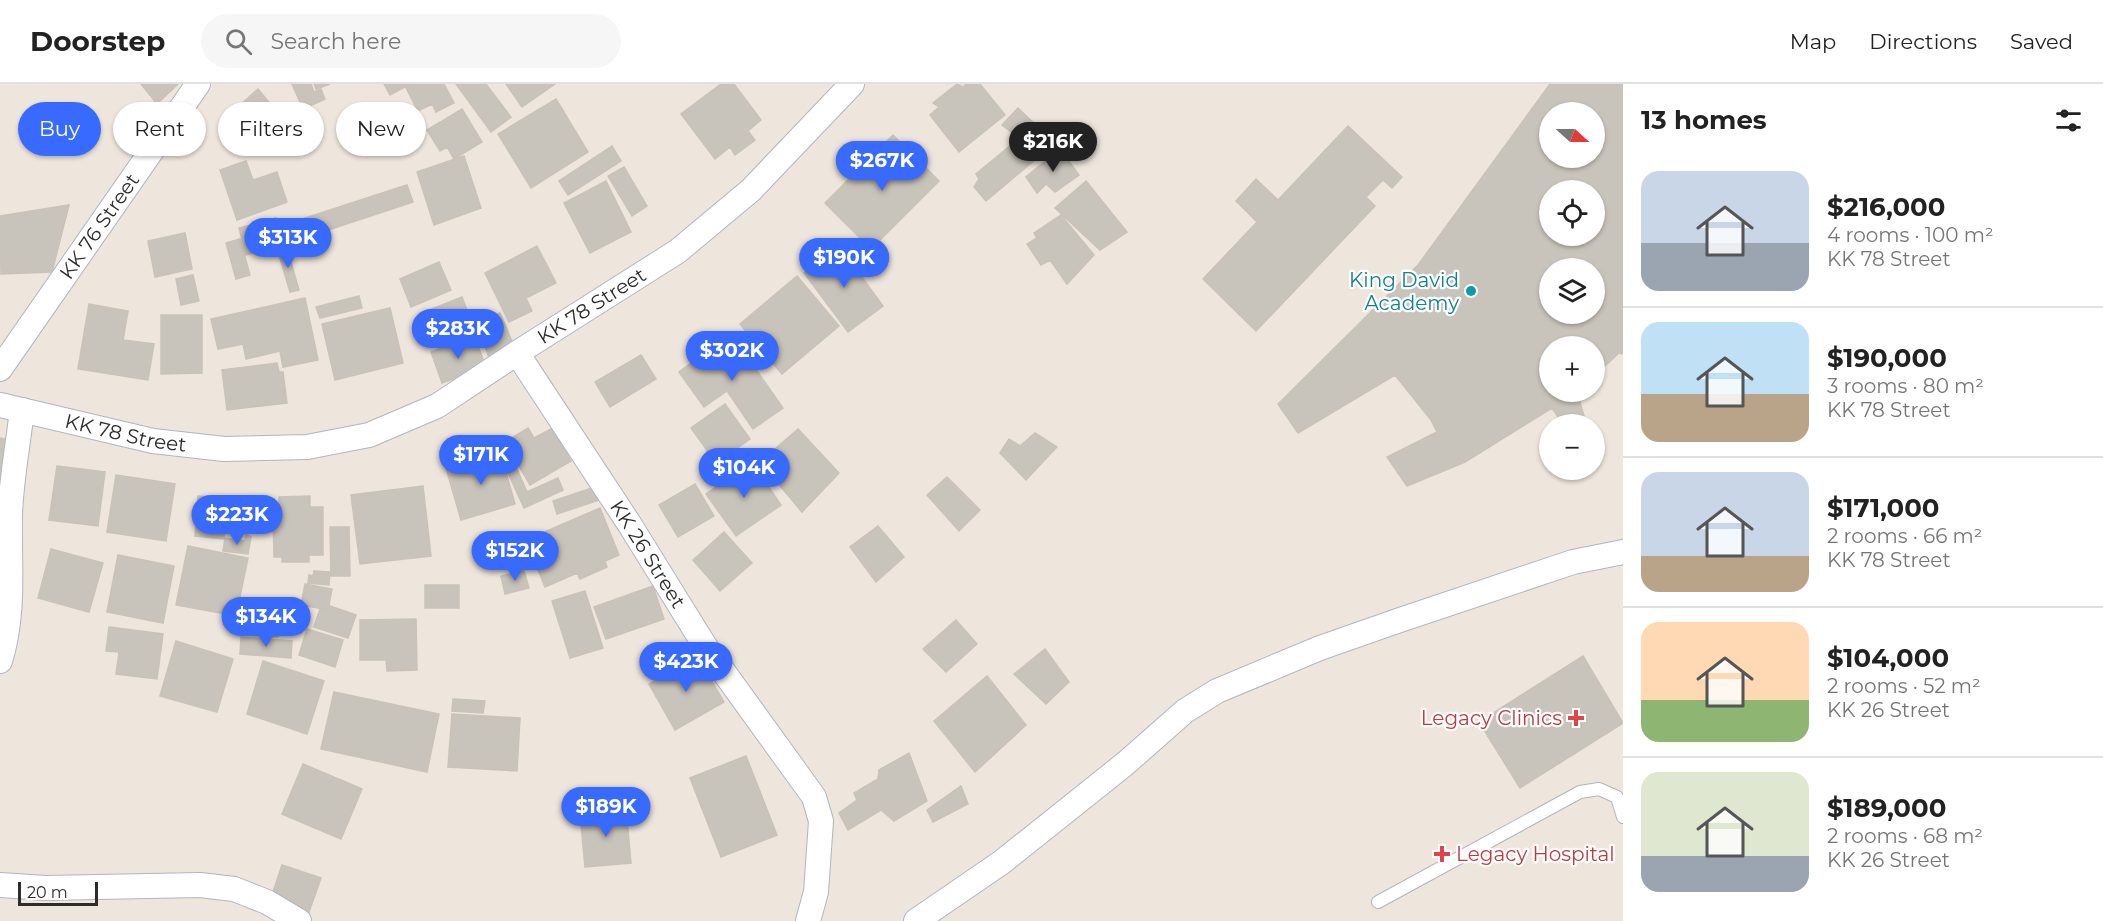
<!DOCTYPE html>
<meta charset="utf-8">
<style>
body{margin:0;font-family:Montserrat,sans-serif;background:#f6f6f6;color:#222;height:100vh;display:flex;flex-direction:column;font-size:22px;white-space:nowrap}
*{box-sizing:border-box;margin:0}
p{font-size:20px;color:#767676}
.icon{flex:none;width:33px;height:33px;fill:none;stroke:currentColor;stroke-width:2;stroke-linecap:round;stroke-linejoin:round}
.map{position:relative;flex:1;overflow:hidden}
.details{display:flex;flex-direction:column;background:#fff;width:480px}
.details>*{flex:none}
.banner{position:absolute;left:18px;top:18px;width:570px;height:54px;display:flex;gap:12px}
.needle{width:39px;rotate:111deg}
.fabs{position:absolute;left:1539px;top:18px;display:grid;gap:12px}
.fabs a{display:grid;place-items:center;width:66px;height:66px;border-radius:50%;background:#fff;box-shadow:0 2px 4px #0004;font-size:30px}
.scale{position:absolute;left:18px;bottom:15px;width:80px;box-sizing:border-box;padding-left:6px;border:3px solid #2c2c2c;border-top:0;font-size:16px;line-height:21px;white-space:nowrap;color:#2c2c2c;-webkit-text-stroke:4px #fff;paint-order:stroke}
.price{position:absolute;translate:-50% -51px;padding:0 14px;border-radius:21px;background:#396aff;color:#fff;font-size:20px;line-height:39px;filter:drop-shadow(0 2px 3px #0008)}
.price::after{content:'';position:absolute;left:50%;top:36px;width:18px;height:14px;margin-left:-9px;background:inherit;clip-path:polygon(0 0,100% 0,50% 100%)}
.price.active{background:#222;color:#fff}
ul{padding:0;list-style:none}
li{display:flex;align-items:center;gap:18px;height:150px;padding:0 18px}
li+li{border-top:2px solid #e0e0e0}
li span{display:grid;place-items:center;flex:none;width:168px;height:120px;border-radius:18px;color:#555}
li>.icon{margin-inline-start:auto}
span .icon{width:72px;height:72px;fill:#fffc;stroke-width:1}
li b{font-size:26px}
h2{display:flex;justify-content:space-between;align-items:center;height:72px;padding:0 18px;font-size:26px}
.tag{padding:0 21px;border-radius:27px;background:#fff;box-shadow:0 2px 4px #0004;font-size:21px;line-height:54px}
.tag.active{background:#396aff;color:#fff}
header{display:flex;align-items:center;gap:36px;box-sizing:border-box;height:84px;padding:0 30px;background:#fff;border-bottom:2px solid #e0e0e0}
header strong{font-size:28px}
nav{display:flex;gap:33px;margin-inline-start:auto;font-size:21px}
.search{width:420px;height:54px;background:#f6f6f6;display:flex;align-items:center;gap:15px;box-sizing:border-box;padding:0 21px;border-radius:33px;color:#767676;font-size:22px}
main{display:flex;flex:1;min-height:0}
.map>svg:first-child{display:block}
</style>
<header>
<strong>Doorstep</strong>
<div class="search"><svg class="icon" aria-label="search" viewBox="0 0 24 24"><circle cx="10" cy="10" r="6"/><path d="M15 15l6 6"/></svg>Search here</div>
<nav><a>Map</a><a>Directions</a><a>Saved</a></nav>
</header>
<main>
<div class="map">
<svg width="1623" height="837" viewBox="0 0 1623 837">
<rect width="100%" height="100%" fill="#eee6dd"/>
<path fill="#c9c4bb" stroke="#cac2b6" stroke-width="1.5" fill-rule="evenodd" d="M141,0H178L157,20Z
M292,0H311L314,8L321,5L325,15L303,25Z
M314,0H330L316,5Z
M384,0H403L405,3L390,11Z
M404,0H444L454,19L436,28L432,20L418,27Z
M456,0H486L511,33L491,48Z
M506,0H555L522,23Z
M721,0H734L761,36L748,47L755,56L735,71L730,63L715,75L681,30Z
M957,0L963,3L966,0H980L1005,31L959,68L930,31L939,23L933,19Z
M1550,0H1623V270L1619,269L1594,292V262H1550V308H1578L1577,309L1585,335L1576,340H1563L1552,324L1465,378L1407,402L1387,373L1437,348L1431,336L1395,291L1298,349L1278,320L1418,181ZM1550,28H1594V74H1550ZM1550,106H1594V152H1550ZM1550,184H1594V230H1550Z
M258,5L291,45L263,69L230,30Z
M556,15L588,68L531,104L498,50Z
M1018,24L1041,46L1026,60L1002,41Z
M462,25L482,58L454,75L447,63L440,67L427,46Z
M1348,42L1402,93L1392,104L1383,96L1366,113L1375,122L1256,247L1203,195L1257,138L1236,117L1256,95L1278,116Z
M893,51L939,97L871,165L825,119Z
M1021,60L1036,75L986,117L974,103L979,95L976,90L1011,61L1016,65Z
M612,62L621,77L568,111L559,97Z
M1060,65L1079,91L1055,108L1046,100L1037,109L1026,93Z
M464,72L481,124L434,141L417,88Z
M246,77L253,96L277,88L287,118L237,136L220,86Z
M624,83L647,122L632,132L608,92Z
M606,97L631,148L590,169L564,119Z
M1086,97L1127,148L1100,166L1055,124Z
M407,101L413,118L304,154L299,136Z
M69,121L52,188L1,190L0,132Z
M1061,131L1094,171L1067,200L1050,176L1041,181L1027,160L1037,154L1034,149Z
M276,134L283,161L246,171L239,144Z
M185,149L192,185L155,193L148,157Z
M240,155L250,191L236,195L226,159Z
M286,161L299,206L290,208L277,164Z
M537,162L556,199L526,214L532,227L509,238L485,189Z
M840,163L883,222L848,248L804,189Z
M439,178L451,206L411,223L400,195Z
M193,191L199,217L181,221L176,195Z
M797,192L839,242L782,290L740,240Z
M359,212L362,224L320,234L316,223Z
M462,213L475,246L434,263L422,229Z
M305,214L318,276L283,283L280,267L246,275L243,260L218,265L211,235Z
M89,220L128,227L123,256L154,260L148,296L78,285Z
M390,224L403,279L335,296L322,240Z
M500,229L517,269L491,279L476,238Z
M161,231H202V289L161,290Z
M731,250L783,324L753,345L727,307L704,323L679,288Z
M474,252L486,283L442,299L431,268Z
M641,271L656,295L610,323L595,298Z
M277,279L279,288H283L287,319L227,326L222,286Z
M725,320L750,355L716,379L691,344Z
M528,344L534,354L553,344L571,377L530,401L505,358Z
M798,345L839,389L802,428L760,378Z
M1035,349L1057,363L1026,396L1000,369L1009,355L1020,362Z
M0,354L14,357L0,425Z
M500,367L515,420L461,436L446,384Z
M752,378L781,421L736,452L706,410Z
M57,382L105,388L98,442L49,436Z
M517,385L527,408L558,394L563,406L524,424L508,389Z
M116,391L175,400L166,457L107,448Z
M947,393L980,426L959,447L927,411Z
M695,400L714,432L678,453L659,421Z
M423,402L431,472L360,480L351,411Z
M598,402L602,415L557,430L553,417Z
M198,412L227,414L224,455L195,452Z
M310,412V423H323V471H309V478H282V473H274L273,428H279V413Z
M236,423L252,424L251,449H235Z
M600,424L619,471L605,477L607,483L580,495L577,489L545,503L526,456Z
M878,442L904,473L876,498L850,463Z
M330,443H349L350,492H331Z
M724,448L752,479L720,507L693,476Z
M246,451L251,453L248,470L223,467L225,454L245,457Z
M188,462L248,474L236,532L176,521Z
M51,465L103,479L89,528L38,514Z
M118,471L174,482L163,539L107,528Z
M314,487L330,488L329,501L308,499L309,491L313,492Z
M524,487L529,504L505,510L501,492Z
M305,500L332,505L328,526L301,521Z
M425,501H459V524H425Z
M653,502L664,535L606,555L594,523Z
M585,507L603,564L570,574L552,517Z
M250,514L281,516L278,553L247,551Z
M330,522L356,531L348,554L314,543L320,525L328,527Z
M416,535L417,586L387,587L386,576H360V536Z
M956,536L977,560L946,588L923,565Z
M109,543L163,550L157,595L116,590L119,568L106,567Z
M307,545L343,556L335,583L299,571Z
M241,553L292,557L291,574L240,570Z
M176,557L233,575L217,628L160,612Z
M1045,565L1069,598L1046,620L1014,590Z
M697,572L724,618L675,646L649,600Z
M1583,572L1623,639L1520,704L1479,638Z
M263,577L324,597L307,650L247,630Z
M987,592L1026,641L975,688L934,637Z
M334,608L439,630L427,688L321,665Z
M453,615L485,617L483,629L452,627Z
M452,630L520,634L517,687L448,683Z
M909,669L927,717L894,737L881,726L848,746L839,729L857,716L854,709L878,695L879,686Z
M746,672L777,751L721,773L690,694Z
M303,680L362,705L341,755L282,730Z
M961,702L968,720L933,738L927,726Z
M626,724L631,779L585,783L580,729Z
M282,781L321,794L309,828L271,814Z"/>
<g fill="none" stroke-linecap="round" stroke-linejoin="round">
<g stroke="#b1b5c0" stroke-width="14">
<path id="lane" d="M1378,818L1580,708L1599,705L1617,713L1623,733"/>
</g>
<g stroke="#b1b5c0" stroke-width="26">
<g id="street">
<path id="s1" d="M517,269L630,441L705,562L814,713L821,737L816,808L808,837"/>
<path id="s2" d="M0,285L198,0"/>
<path id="s3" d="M0,321L153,357L224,365L307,363L369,351L437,322L517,269L678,167L751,106L852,0"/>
<path d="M0,577C15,529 9,481 10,431C11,397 18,361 22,326"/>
<path d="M0,801L45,804L200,801L234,805L267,818L299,837"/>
<path d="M916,837L1002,778L1126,679L1185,627L1217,607L1320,564L1400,536L1573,478L1623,468"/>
</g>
</g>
<use href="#lane" stroke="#fff" stroke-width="12"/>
<use href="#street" stroke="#fff" stroke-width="24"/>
</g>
<circle fill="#0f9aa8" stroke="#fff" stroke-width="2" cx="1471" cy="207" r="6"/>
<g fill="#e0444e" stroke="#fff" stroke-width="2">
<path d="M1573 625h6v6h6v6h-6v6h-6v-6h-6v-6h6z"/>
<path d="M1439 761h6v6h6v6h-6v6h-6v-6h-6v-6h6z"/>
</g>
<g text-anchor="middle" stroke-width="4.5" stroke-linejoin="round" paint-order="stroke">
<g font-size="20" fill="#2c2c2c" stroke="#fff">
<text dy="7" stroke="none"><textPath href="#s2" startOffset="174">KK 76 Street</textPath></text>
<text dy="7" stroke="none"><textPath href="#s3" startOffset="633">KK 78 Street</textPath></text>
<text dy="7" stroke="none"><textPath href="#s3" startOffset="129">KK 78 Street</textPath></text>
<text dy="7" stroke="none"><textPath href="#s1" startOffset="240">KK 26 Street</textPath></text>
</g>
<g font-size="20" fill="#0d838f" stroke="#fff" text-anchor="end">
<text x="1459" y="203">King David<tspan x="1459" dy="23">Academy</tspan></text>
</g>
<g font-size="20" fill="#be3a42" stroke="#fff" text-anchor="end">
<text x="1562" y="641">Legacy Clinics</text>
<text x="1456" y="777" text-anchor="start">Legacy Hospital</text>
</g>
</g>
</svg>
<div class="fabs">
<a><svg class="needle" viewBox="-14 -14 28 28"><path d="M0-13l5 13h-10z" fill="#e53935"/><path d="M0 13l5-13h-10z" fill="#767676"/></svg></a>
<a><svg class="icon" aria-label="locate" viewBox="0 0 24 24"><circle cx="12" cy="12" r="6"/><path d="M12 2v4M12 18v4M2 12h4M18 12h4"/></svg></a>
<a><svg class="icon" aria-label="layers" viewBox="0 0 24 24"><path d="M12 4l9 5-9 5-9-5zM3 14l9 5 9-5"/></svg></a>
<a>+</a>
<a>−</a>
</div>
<div class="scale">20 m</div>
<b class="price active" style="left:1053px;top:89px">$216K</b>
<b class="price" style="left:882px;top:108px">$267K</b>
<b class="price" style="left:288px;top:185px">$313K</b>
<b class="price" style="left:844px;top:205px">$190K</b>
<b class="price" style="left:458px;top:276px">$283K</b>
<b class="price" style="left:732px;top:298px">$302K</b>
<b class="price" style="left:481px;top:402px">$171K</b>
<b class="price" style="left:744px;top:415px">$104K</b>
<b class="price" style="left:237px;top:462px">$223K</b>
<b class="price" style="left:515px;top:498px">$152K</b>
<b class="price" style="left:266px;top:564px">$134K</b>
<b class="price" style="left:686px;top:609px">$423K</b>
<b class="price" style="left:606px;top:754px">$189K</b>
<div class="banner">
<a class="tag active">Buy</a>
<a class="tag">Rent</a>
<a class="tag">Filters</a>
<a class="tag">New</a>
</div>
</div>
<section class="details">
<h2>13 homes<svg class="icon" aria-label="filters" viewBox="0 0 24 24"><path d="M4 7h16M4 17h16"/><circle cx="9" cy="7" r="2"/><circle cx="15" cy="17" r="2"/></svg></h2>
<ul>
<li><span style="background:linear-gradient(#c9d6e8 60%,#9aa5b1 0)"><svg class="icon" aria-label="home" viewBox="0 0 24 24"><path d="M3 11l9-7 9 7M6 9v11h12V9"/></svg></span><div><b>$216,000</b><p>4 rooms · 100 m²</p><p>KK 78 Street</p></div></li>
<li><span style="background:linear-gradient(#bfe0f5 60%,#b9a48a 0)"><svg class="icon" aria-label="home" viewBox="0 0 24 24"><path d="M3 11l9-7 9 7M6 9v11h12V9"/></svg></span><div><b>$190,000</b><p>3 rooms · 80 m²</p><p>KK 78 Street</p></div></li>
<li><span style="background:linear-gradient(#c9d6e8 70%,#b9a48a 0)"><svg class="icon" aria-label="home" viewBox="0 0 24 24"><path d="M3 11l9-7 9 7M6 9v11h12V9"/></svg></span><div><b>$171,000</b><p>2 rooms · 66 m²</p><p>KK 78 Street</p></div></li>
<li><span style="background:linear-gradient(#ffd9b3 65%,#8fb573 0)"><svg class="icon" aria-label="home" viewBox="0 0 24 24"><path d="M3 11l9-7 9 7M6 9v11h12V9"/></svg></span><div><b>$104,000</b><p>2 rooms · 52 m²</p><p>KK 26 Street</p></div></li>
<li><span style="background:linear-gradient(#dfe7d0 70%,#9aa5b1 0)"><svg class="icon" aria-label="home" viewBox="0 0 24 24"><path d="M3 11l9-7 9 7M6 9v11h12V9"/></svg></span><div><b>$189,000</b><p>2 rooms · 68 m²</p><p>KK 26 Street</p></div></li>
</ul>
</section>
</main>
